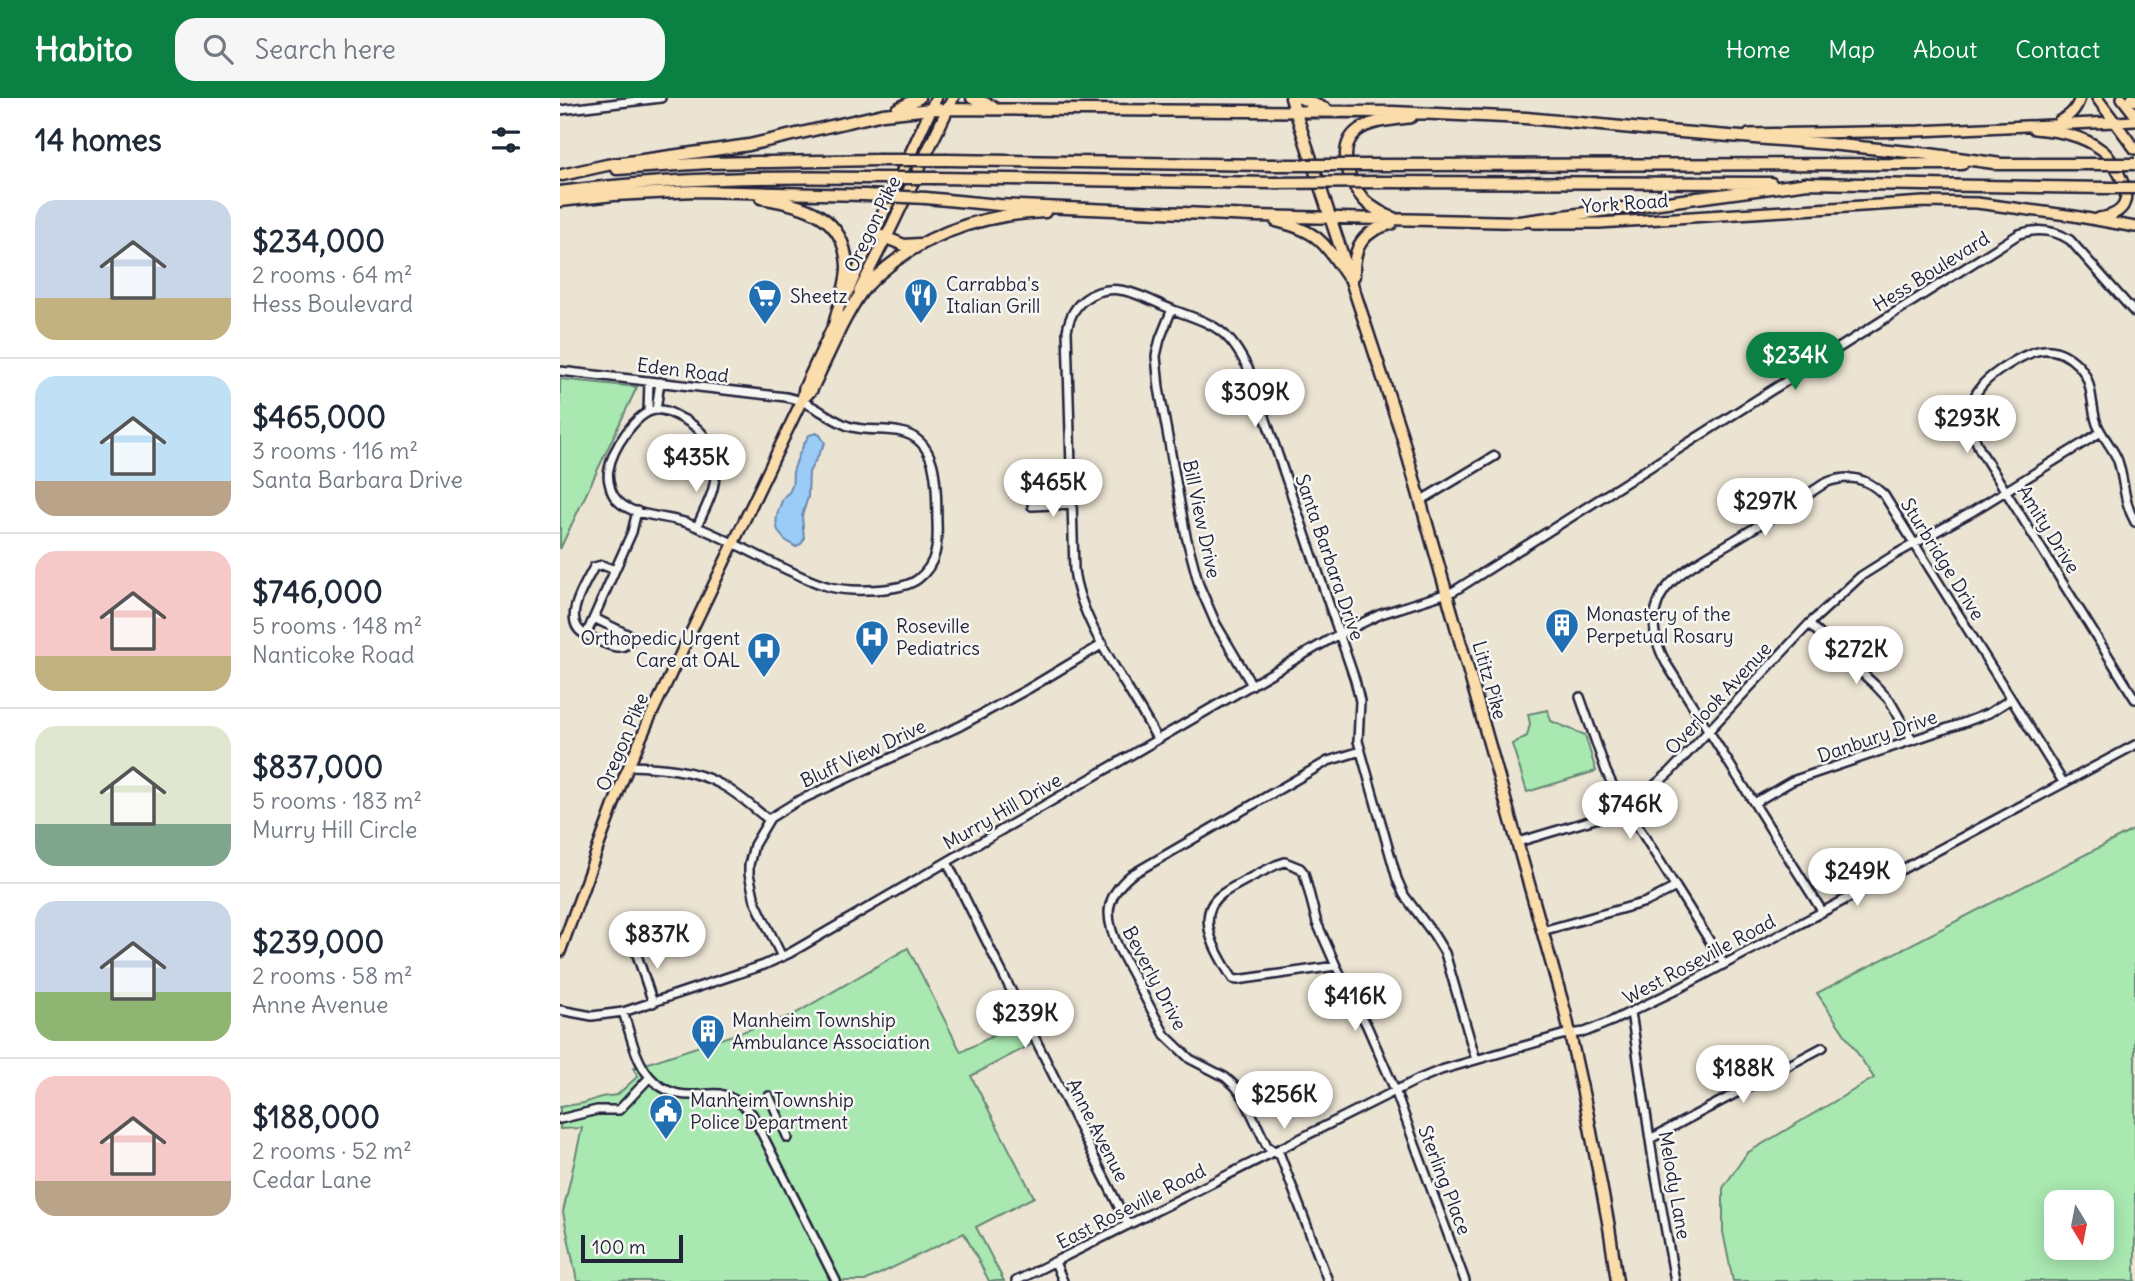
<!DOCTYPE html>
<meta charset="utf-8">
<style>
body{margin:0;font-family:Delius,sans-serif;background:#f6f6f7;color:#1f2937;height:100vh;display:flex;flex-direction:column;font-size:26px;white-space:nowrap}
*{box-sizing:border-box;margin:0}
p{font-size:23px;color:#747a83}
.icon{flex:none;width:38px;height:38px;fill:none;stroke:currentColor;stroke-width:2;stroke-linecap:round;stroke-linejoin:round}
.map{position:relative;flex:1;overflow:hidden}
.panel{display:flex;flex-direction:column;background:#fff;width:560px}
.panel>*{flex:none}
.needle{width:46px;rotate:170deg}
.controls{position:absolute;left:1484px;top:1092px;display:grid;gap:14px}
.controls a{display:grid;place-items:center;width:70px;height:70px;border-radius:14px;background:#fff;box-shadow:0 4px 18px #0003;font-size:35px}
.scale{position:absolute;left:21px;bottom:18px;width:102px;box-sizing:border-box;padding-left:7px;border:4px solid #22223b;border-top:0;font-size:19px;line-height:24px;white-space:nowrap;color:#22223b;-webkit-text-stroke:5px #f6f6f2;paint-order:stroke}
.price{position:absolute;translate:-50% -60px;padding:0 16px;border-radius:24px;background:#fff;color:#222;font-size:23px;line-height:46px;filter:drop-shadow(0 2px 4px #0008)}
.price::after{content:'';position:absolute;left:50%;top:42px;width:21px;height:16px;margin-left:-10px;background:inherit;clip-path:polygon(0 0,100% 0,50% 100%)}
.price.on{background:#0b8043;color:#fff}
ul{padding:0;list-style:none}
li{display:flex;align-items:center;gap:21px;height:175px;padding:0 35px}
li+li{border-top:2px solid #e0e1e3}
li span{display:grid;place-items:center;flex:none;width:196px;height:140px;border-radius:21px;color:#555}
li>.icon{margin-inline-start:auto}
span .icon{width:84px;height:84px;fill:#fffc;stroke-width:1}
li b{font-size:30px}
h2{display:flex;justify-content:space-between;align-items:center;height:84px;padding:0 35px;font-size:30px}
header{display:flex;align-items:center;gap:42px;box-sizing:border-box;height:98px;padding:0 35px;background:#0b8043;color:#fff}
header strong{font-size:33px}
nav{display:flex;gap:38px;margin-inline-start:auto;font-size:24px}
.search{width:490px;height:63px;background:#f6f6f7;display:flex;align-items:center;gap:18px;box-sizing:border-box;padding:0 24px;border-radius:21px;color:#747a83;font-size:26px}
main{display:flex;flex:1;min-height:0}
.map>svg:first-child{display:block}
</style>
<header>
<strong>Habito</strong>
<div class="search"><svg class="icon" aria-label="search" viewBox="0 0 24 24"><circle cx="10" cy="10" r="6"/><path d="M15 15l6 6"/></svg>Search here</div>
<nav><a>Home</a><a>Map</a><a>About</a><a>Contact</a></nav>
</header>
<main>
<section class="panel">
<h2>14 homes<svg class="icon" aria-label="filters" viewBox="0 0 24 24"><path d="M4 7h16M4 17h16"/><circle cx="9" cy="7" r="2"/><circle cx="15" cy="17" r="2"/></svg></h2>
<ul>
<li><span style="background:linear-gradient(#c9d6e8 70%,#c2b280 0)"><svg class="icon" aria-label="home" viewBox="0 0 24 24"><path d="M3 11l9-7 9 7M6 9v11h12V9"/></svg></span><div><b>$234,000</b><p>2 rooms · 64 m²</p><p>Hess Boulevard</p></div></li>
<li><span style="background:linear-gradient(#bfe0f5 75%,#b9a48a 0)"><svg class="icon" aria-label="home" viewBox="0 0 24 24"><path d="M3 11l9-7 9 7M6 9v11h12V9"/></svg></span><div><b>$465,000</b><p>3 rooms · 116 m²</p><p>Santa Barbara Drive</p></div></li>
<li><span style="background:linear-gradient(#f6c9c9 75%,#c2b280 0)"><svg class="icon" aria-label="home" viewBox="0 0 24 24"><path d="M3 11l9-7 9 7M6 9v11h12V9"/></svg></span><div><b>$746,000</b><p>5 rooms · 148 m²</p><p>Nanticoke Road</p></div></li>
<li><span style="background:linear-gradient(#dfe7d0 70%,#7fa58c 0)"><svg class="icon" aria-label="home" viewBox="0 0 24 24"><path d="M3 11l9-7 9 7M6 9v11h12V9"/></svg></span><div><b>$837,000</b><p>5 rooms · 183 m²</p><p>Murry Hill Circle</p></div></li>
<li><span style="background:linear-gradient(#c9d6e8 65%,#8fb573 0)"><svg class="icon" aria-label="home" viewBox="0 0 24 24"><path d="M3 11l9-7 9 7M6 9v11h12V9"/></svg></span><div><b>$239,000</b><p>2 rooms · 58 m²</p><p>Anne Avenue</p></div></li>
<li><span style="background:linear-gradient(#f6c9c9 75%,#b9a48a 0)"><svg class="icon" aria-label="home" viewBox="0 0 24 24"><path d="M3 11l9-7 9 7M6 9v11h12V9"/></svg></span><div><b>$188,000</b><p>2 rooms · 52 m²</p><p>Cedar Lane</p></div></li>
</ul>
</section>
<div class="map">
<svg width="1575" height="1183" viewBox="0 0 1575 1183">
<rect width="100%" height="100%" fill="#ece4d3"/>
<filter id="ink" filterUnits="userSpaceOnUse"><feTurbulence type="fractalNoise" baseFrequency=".0143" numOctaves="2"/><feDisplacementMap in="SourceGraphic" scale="14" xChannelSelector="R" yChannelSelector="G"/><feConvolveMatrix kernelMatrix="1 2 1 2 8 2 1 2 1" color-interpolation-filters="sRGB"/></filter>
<g filter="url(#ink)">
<path fill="#a9e9b1" stroke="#668676" stroke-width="2" fill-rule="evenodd" d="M0,281L77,289L0,451Z
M988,612L991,623L1025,637L1036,673L967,694L952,646L967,638L970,626L968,616Z
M1575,731V1183H1173L1163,1134V1090L1187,1055L1314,980L1257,895ZM1542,1104V1150H1496V1104Z
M348,850L401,954L461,924L472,946L411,978L474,1099L416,1129L444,1183H429L404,1135L305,1183H17L3,1114L22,1030L0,1031V1009L24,1005L41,999L57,997L78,978L73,970L233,917Z"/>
<path fill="#9bcbf7" stroke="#6b87ac" stroke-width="2" d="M256,335L260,337L265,345L249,374L248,399L242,418L244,441L242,445L236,449C217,439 212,428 220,408C223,403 220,403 224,399C229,393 229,397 231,390C234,385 232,379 233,374C236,363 243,347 249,337Z"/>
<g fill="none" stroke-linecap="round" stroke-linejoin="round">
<g stroke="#22223b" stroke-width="12">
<path id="minor" d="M0,12L101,0
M612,211L600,241L596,258L599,290L626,438L639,487L656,526L692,587
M0,273L226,299C253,304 265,319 288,328C306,334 323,330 341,334C381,343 376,393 377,424C378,447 377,466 358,481C341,494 290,494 270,489C253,485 237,476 221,469C191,454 161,438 130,426C106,416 61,421 51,392C49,385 47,379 49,371C52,352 75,315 95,312C106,310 116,318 125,322C137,329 144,335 150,348
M96,312L100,284
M88,314L89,283
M860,403L935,358
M472,408L513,406
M1575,424C1563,403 1565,385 1558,363C1553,349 1542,339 1537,326C1530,306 1534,283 1518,267C1493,242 1471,252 1446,268C1427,280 1412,292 1410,317C1409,330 1415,340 1420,352L1575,601
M137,429C146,407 159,389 154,364
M34,520L73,539C63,559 43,544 26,537L72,434L77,413
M1249,526L1315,587L1330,603L1352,642
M26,537C0,524 24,488 34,469L42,467L55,472
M1020,599L1046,673L1054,690L1164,866
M597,641C571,590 521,528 514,472L507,233C509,220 514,209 525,201C554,180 582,199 611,211C631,219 653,224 668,240C677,249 683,261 689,272L795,582L800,603L798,643L837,781L844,797L874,837L885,855L916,962
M69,668C99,669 133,671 160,686C178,695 193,710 209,722
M1194,705L1232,683L1403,625L1429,615L1451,601
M958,744L1042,719L1080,700L1110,674L1249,526L1301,478L1336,456L1410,415L1541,334
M387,764L568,1127
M725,764L740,770L744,775L757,825L776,868L677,882L673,881C658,858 632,817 662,796C678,785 698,776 716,767Z
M1262,813L1106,565C1094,543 1089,521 1101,498C1113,475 1152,456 1173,443C1204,424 1235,405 1265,385C1289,376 1306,379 1324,397L1503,684
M982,833L1086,804L1116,789
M76,841L74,848L93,905
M222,859L195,803L189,776V767L194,747L210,720L236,704L400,628L468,591L543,546
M776,868L807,928L835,992L905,1183
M0,912L32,918L63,914L204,867L230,855L779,536L821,516L894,493L1459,136C1477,130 1493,131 1510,142L1575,215
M63,914C70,934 74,957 86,974C97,990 115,998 133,997C142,997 151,995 160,996C173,999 184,1007 192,1016L276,1183
M1071,914L1093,1062L1115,1183
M209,998L228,1040
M0,1021L37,1012H59L90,979
M1090,1041L1263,949
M495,1164L503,1183
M456,1183L859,981L881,972L1002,937L1025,934L1052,923L1116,892L1575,647
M768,1183L720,1057L707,1048L684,1000L675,988L665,979L630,961L605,937L559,851C545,821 543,800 571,777L768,663L801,653"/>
</g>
<g stroke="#22223b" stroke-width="14">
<path id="major" d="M1537,0L1575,51
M1562,0L1575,17
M1499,23C1510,18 1516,12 1520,0
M1474,31C1498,33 1522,37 1542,52C1548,56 1551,62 1555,69C1570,93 1573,115 1539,120
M1189,36L1359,33L1575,23
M974,125H1039L1364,104L1417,105L1514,118L1575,129
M299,193L326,140
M285,201L314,135
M242,302L244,290L278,217
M0,854L62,684L88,624L219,350L242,302L252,292L285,222"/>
</g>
<g stroke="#22223b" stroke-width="15">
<path id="highway" d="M412,0L432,8
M731,0L842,338L1005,913L1027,1013L1049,1129L1057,1183
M740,0L766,11
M1572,0L1575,2
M337,11L359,0
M387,62L711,67
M1435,66H1529
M820,67L1402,66
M57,71L148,65L318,62
M2,77L47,67L189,47L323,16L371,11L833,14L966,20L1083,31L1269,46L1369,56L1441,66
M375,80L714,85
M820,84L1211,85
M1244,85L1546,90
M0,94C102,80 206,78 309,80
M201,100C244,107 285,117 287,169C287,187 279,206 275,223
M366,100L439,107L693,118L959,124L1248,85
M0,103L54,97L135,93L304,97
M833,120C823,116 813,110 805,103C789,86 776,50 797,33C811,22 834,22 851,19
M716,123C758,133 764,144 787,178
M326,140L393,0
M359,146L344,147L314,135L376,0
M794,178C793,150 802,133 831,126
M282,227C289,215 296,200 305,190C351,140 418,116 485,114"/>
</g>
<use href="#minor" stroke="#f6f6f2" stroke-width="7"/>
<use href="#major" stroke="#fbddab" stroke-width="9"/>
<use href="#highway" stroke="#fbddab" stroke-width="10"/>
<g stroke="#22223b" stroke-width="15" stroke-linecap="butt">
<path id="highway-bridge" d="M318,62H387
M1529,66H1575
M711,67H820
M309,80H375
M714,85L820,84
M1546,90H1575
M304,97L366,100"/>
</g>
<use href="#highway-bridge" stroke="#fbddab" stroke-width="10"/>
</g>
</g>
<defs>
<g id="restaurant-pin" transform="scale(1.75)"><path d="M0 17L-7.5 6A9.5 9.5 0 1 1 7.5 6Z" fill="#1f6fb2" stroke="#f6f6f2"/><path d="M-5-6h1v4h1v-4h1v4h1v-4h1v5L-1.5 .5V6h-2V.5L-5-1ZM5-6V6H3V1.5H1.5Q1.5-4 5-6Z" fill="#fff"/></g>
<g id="supermarket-pin" transform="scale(1.75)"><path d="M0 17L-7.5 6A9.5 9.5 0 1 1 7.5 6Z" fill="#1f6fb2" stroke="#f6f6f2"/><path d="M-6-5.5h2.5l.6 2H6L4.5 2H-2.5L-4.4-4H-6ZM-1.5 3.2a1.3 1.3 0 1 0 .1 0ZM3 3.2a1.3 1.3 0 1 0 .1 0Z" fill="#fff"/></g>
<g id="building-pin" transform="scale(1.75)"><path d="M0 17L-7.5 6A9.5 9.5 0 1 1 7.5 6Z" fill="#1f6fb2" stroke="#f6f6f2"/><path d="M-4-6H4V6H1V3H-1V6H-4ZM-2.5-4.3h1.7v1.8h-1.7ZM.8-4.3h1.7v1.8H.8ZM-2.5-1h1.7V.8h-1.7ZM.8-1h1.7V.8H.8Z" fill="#fff"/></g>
<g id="hospital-pin" transform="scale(1.75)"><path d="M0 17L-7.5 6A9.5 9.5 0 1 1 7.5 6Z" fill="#1f6fb2" stroke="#f6f6f2"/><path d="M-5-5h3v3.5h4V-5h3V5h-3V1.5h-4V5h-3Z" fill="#fff"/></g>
<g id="civic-pin" transform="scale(1.75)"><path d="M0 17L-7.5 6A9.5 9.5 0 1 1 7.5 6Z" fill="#1f6fb2" stroke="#f6f6f2"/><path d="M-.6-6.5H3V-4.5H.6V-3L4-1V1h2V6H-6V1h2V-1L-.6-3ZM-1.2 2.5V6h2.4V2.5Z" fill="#fff"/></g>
</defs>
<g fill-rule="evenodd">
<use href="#restaurant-pin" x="361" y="197"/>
<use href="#supermarket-pin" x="205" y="198"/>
<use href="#building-pin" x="1002" y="527"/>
<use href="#hospital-pin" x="312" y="539"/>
<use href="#hospital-pin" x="204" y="551"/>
<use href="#building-pin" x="148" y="933"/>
<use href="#civic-pin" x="106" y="1013"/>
</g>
<g text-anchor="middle" stroke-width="5" stroke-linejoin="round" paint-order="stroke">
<g font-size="19" fill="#22223b" stroke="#f6f6f2">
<text transform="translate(1065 105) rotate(-4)" y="7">York Road</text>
<text transform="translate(312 126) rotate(-64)" y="7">Oregon Pike</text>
<text transform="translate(1371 173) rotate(-32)" y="7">Hess Boulevard</text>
<text transform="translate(123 272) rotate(7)" y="7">Eden Road</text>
<text transform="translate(642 421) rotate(78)" y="7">Bill View Drive</text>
<text transform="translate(1489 431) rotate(58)" y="7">Amity Drive</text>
<text transform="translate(770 459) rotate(71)" y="7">Santa Barbara Drive</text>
<text transform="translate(1383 461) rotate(58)" y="7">Sturbridge Drive</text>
<text transform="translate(930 582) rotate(74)" y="7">Lititz Pike</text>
<text transform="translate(1158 600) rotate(-47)" y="7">Overlook Avenue</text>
<text transform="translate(1317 638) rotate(-19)" y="7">Danbury Drive</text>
<text transform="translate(62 644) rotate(-67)" y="7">Oregon Pike</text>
<text transform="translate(303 655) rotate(-25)" y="7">Bluff View Drive</text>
<text transform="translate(442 713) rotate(-30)" y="7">Murry Hill Drive</text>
<text transform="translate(1139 861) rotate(-28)" y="7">West Roseville Road</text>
<text transform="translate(595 880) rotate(62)" y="7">Beverly Drive</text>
<text transform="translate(538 1032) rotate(63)" y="7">Anne Avenue</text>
<text transform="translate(885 1082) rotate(69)" y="7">Sterling Place</text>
<text transform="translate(1115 1087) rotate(80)" y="7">Melody Lane</text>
<text transform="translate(571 1108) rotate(-27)" y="7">East Roseville Road</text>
</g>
<g font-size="19" fill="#22223b" stroke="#f6f6f2" text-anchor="start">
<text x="386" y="193">Carrabba's<tspan x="386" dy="22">Italian Grill</tspan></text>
<text x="230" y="205">Sheetz</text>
<text x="1026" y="523">Monastery of the<tspan x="1026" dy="22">Perpetual Rosary</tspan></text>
<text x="336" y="535">Roseville<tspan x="336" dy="22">Pediatrics</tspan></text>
<text x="180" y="547" text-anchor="end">Orthopedic Urgent<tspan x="180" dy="22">Care at OAL</tspan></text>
<text x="172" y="929">Manheim Township<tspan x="172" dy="22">Ambulance Association</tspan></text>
<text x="130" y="1009">Manheim Township<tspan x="130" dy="22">Police Department</tspan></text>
</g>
</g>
</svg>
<div class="controls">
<a><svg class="needle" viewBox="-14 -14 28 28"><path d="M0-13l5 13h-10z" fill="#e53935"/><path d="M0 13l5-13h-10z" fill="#747a83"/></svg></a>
</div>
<div class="scale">100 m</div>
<b class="price on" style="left:1235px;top:294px">$234K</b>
<b class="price" style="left:695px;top:331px">$309K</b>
<b class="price" style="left:1407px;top:357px">$293K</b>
<b class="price" style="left:136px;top:396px">$435K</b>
<b class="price" style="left:493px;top:421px">$465K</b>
<b class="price" style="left:1205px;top:440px">$297K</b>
<b class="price" style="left:1296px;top:588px">$272K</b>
<b class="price" style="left:1070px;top:743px">$746K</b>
<b class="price" style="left:1297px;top:810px">$249K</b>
<b class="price" style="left:97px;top:873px">$837K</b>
<b class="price" style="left:795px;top:935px">$416K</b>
<b class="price" style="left:465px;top:952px">$239K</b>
<b class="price" style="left:1183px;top:1007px">$188K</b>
<b class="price" style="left:724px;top:1033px">$256K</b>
</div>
</main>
